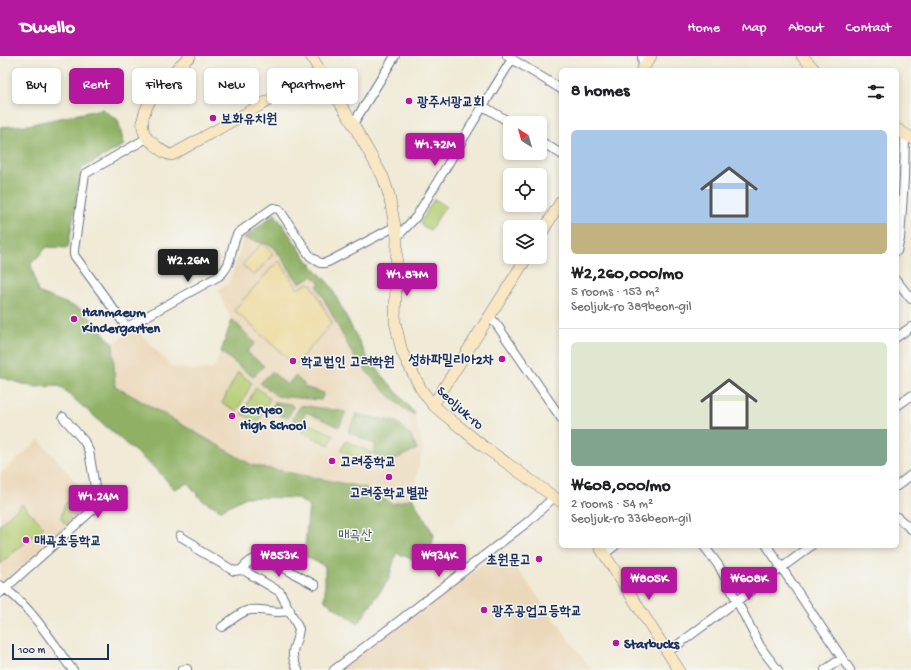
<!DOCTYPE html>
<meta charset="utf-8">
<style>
body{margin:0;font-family:"Gochi Hand","Poor Story",sans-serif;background:#f2f2f2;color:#202124;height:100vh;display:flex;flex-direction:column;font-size:15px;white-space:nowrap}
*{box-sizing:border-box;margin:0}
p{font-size:13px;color:#757577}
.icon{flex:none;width:22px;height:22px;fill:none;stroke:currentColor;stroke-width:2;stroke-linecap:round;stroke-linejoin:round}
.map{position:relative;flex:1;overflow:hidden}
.panel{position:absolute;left:559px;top:12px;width:340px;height:480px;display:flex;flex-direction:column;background:#fff;border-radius:6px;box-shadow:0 2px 6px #0003}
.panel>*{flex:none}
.guide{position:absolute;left:12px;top:12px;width:380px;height:36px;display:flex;gap:8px}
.needle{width:26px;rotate:323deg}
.controls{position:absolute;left:503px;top:60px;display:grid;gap:8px}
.controls a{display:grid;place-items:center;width:44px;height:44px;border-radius:6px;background:#fff;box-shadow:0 2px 6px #0003;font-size:20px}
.scale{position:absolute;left:12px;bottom:10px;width:97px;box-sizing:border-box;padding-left:4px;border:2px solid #1b2f5e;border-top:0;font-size:11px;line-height:14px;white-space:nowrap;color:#1b2f5e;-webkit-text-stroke:3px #f6f6f2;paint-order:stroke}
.price{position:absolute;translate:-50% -34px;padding:0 9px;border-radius:4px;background:#b5179e;color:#fff;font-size:13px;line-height:26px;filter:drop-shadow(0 1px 2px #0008)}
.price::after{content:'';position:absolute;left:50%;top:24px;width:12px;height:9px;margin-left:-6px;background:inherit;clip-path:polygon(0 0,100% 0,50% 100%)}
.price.selected{background:#222;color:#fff}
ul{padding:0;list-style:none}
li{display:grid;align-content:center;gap:8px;height:212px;padding:0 12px}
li+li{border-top:1px solid #e0e0e0}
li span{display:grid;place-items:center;height:124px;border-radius:6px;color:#555}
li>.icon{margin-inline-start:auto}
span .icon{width:72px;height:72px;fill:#fffc;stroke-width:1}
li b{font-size:17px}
h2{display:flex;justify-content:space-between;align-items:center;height:48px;padding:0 12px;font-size:17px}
.tag{padding:0 14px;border-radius:6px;background:#fff;box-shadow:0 2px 6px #0003;font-size:14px;line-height:36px}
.tag.selected{background:#b5179e;color:#fff}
header{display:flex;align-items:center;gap:24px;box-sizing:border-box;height:56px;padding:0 20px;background:#b5179e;color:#fff}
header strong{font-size:19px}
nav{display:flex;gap:22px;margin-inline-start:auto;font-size:14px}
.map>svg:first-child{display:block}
</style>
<header>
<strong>Dwello</strong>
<nav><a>Home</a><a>Map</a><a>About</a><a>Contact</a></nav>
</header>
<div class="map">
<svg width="911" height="614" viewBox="0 0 911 614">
<rect width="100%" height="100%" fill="#f6f6f2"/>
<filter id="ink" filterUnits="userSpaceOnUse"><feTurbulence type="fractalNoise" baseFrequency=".025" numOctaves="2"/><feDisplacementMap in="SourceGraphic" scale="8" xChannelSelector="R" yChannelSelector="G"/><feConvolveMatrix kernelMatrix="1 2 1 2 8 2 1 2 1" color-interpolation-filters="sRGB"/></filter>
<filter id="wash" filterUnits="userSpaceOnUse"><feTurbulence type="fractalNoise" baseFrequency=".012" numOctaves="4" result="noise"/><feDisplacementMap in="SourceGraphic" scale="16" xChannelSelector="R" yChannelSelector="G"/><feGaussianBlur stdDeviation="0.9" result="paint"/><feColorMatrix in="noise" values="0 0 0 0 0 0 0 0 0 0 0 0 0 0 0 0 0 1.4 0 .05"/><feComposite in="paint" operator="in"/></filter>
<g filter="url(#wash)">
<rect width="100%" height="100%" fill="#f0ead6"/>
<path fill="#ebd8ba" d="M275,158L307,204L330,229L367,301L415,358L423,392L412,442L392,448L366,432L252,409L115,330L113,288L134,271L172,311L198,314L213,313L221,296L232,264L223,247L218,233L229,228L244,182Z
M39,384L94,446L4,527L0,523V418Z
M503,494L592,614H339Z"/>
<path fill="#b5ce73" stroke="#687e68" d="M434,143L446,150L430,174L420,168Z
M238,316L252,327L237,355L222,347Z
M256,331L270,342L258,366L242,358Z
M307,367L334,379L329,389L302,376Z
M346,385L372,397L368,407L341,394Z
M77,438L87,449L65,468L61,462L64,449Z
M22,448L44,471L0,508V468Z"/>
<path fill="#90b165" stroke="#567062" d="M102,53L118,64L124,89L82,112L68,192L47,191L31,208L38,236L83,254L113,288L115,330L252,409L366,432L392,448L412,442L434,479L428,509L396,497L389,523L358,568L325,545V510L304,500L309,449L295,442L246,441L221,454L202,444L188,427L174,433L159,416L59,330L33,331L0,321V71L28,69Z
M275,158L307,204L330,229L367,301L415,358C404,359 361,310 353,299L317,230L320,228L313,220L299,227L273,190L244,182Z
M232,263L255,287L247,296L264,310L253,321L221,296Z
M272,316L287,329L295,320L304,328V331L324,337L321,344L277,340L260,327Z
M275,346L291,348L293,350V352L288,361C281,361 275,356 272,351Z
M301,349L346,356L339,371L306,356L298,371L295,370L293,362Z
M356,358L397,366L411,380L417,393L376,412L374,409L378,402L373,397L376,389L348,376Z"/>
<path fill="#eeda9e" stroke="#84847e" d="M262,187L273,198L254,220L242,209Z
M277,206H280L298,233L308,227L312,229L332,267L295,309L234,254Z"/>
</g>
<g filter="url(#ink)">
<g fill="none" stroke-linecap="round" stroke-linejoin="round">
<g stroke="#667088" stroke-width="10">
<path id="street" d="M507,0L561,33
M642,0L643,13
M511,67L483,50L512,3
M353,68L395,0
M147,82L85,118L74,194V199L125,269L129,270L219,220C234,208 229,192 238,177L273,152L279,153L310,200L320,207H325L330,205L396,170
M540,85L561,98
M397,181L416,161L483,50
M897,195L900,183L904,122L905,78
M897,225L911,243
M490,261L497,269L561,362
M897,281L911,271
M897,350L911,340
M897,430L911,419
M897,461L911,473
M180,480L195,489L197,493L234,515L241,514L245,515L280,536L299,573C297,592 287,593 298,614
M704,490L719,510L760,590L767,600L778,614
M767,490L850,614
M604,498L615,490
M241,514C256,496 261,503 278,512L282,511L315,529
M0,529C22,543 40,568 55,589C61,597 66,607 73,614
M0,537L98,449L89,395L84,385L63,361
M222,571C229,566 238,558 246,555C261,550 275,560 290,554
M668,596L811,490
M182,614L187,613
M334,614L386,575L529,465L554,441
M825,614L842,602"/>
</g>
<g stroke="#667088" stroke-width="12">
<path id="secondary" d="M190,0C172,16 129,56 147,82C148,84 152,86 154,88C160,93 164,98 172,99L321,15
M311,0L353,68L383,121L389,139L397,181L395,266L402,296L421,333L433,349L446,360L483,390L561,446
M802,0L815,14
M642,14L651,0
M897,73L911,82
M540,180L561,145
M433,349L527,201
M599,490L679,614"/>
</g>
<use href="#street" stroke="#fff" stroke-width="8"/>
<use href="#secondary" stroke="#f9e7c3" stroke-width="11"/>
</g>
</g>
<g fill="#b5179e" stroke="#f6f6f2" stroke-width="1.5">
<circle cx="409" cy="45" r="4"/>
<circle cx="213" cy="62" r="4"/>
<circle cx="74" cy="263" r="4"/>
<circle cx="502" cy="303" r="4"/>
<circle cx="293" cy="305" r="4"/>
<circle cx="232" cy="360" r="4"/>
<circle cx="332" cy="405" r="4"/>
<circle cx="389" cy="421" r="4"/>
<circle cx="26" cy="484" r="4"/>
<circle cx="539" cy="503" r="4"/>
<circle cx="484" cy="554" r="4"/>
<circle cx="616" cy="587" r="4"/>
</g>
<g text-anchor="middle" stroke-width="3" stroke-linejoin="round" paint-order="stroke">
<g font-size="14" font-weight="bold" fill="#1b2f5e" stroke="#f6f6f2" text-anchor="start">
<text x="417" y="50">광주서광교회</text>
<text x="221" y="67">보화유치원</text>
<text x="82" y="260">Hanmaeum<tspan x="82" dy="16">Kindergarten</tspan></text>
<text x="494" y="308" text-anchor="end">성하파밀리아2차</text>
<text x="301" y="310">학교법인 고려학원</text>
<text x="240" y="357">Goryeo<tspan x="240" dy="16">High School</tspan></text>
<text x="340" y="410">고려중학교</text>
<text x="389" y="441" text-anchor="middle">고려중학교별관</text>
<text x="34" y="489">매곡초등학교</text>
<text x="531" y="508" text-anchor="end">초원문고</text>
<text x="492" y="559">광주공업고등학교</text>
<text x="624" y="592">Starbucks</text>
</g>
<g font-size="14" fill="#1b2f5e" stroke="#f6f6f2">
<text transform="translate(461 351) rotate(42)" y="5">Seoljuk-ro</text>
</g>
<g font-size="14" fill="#425763" stroke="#f6f6f2">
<text x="355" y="483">매곡산</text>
</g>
</g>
</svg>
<div class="controls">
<a><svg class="needle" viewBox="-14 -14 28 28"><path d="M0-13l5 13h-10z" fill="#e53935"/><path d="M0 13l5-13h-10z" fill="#757577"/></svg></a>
<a><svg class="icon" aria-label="locate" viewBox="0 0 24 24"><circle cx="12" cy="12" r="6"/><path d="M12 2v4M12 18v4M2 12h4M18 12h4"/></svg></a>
<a><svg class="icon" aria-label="layers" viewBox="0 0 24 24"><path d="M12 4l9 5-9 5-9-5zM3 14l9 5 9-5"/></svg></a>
</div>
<div class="scale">100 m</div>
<b class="price" style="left:435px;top:111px">₩1.72M</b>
<b class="price selected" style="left:188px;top:227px">₩2.26M</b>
<b class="price" style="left:407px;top:241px">₩1.87M</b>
<b class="price" style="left:98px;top:463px">₩1.24M</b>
<b class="price" style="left:279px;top:522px">₩853K</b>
<b class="price" style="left:439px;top:522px">₩934K</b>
<b class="price" style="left:649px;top:545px">₩805K</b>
<b class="price" style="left:749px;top:545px">₩608K</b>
<div class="guide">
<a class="tag">Buy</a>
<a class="tag selected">Rent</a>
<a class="tag">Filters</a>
<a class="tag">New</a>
<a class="tag">Apartment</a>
</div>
<section class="panel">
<h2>8 homes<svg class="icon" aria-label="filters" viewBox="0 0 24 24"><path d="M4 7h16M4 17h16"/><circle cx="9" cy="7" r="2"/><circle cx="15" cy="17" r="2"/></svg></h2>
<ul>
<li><span style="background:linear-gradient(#a9c7e8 75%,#c2b280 0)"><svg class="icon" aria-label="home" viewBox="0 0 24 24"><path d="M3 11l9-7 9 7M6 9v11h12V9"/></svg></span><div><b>₩2,260,000/mo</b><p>5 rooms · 153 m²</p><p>Seoljuk-ro 389beon-gil</p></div></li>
<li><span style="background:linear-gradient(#dfe7d0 70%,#7fa58c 0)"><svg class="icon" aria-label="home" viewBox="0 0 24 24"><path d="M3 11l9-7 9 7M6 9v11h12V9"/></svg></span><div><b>₩608,000/mo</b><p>2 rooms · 54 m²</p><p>Seoljuk-ro 336beon-gil</p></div></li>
</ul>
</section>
</div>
